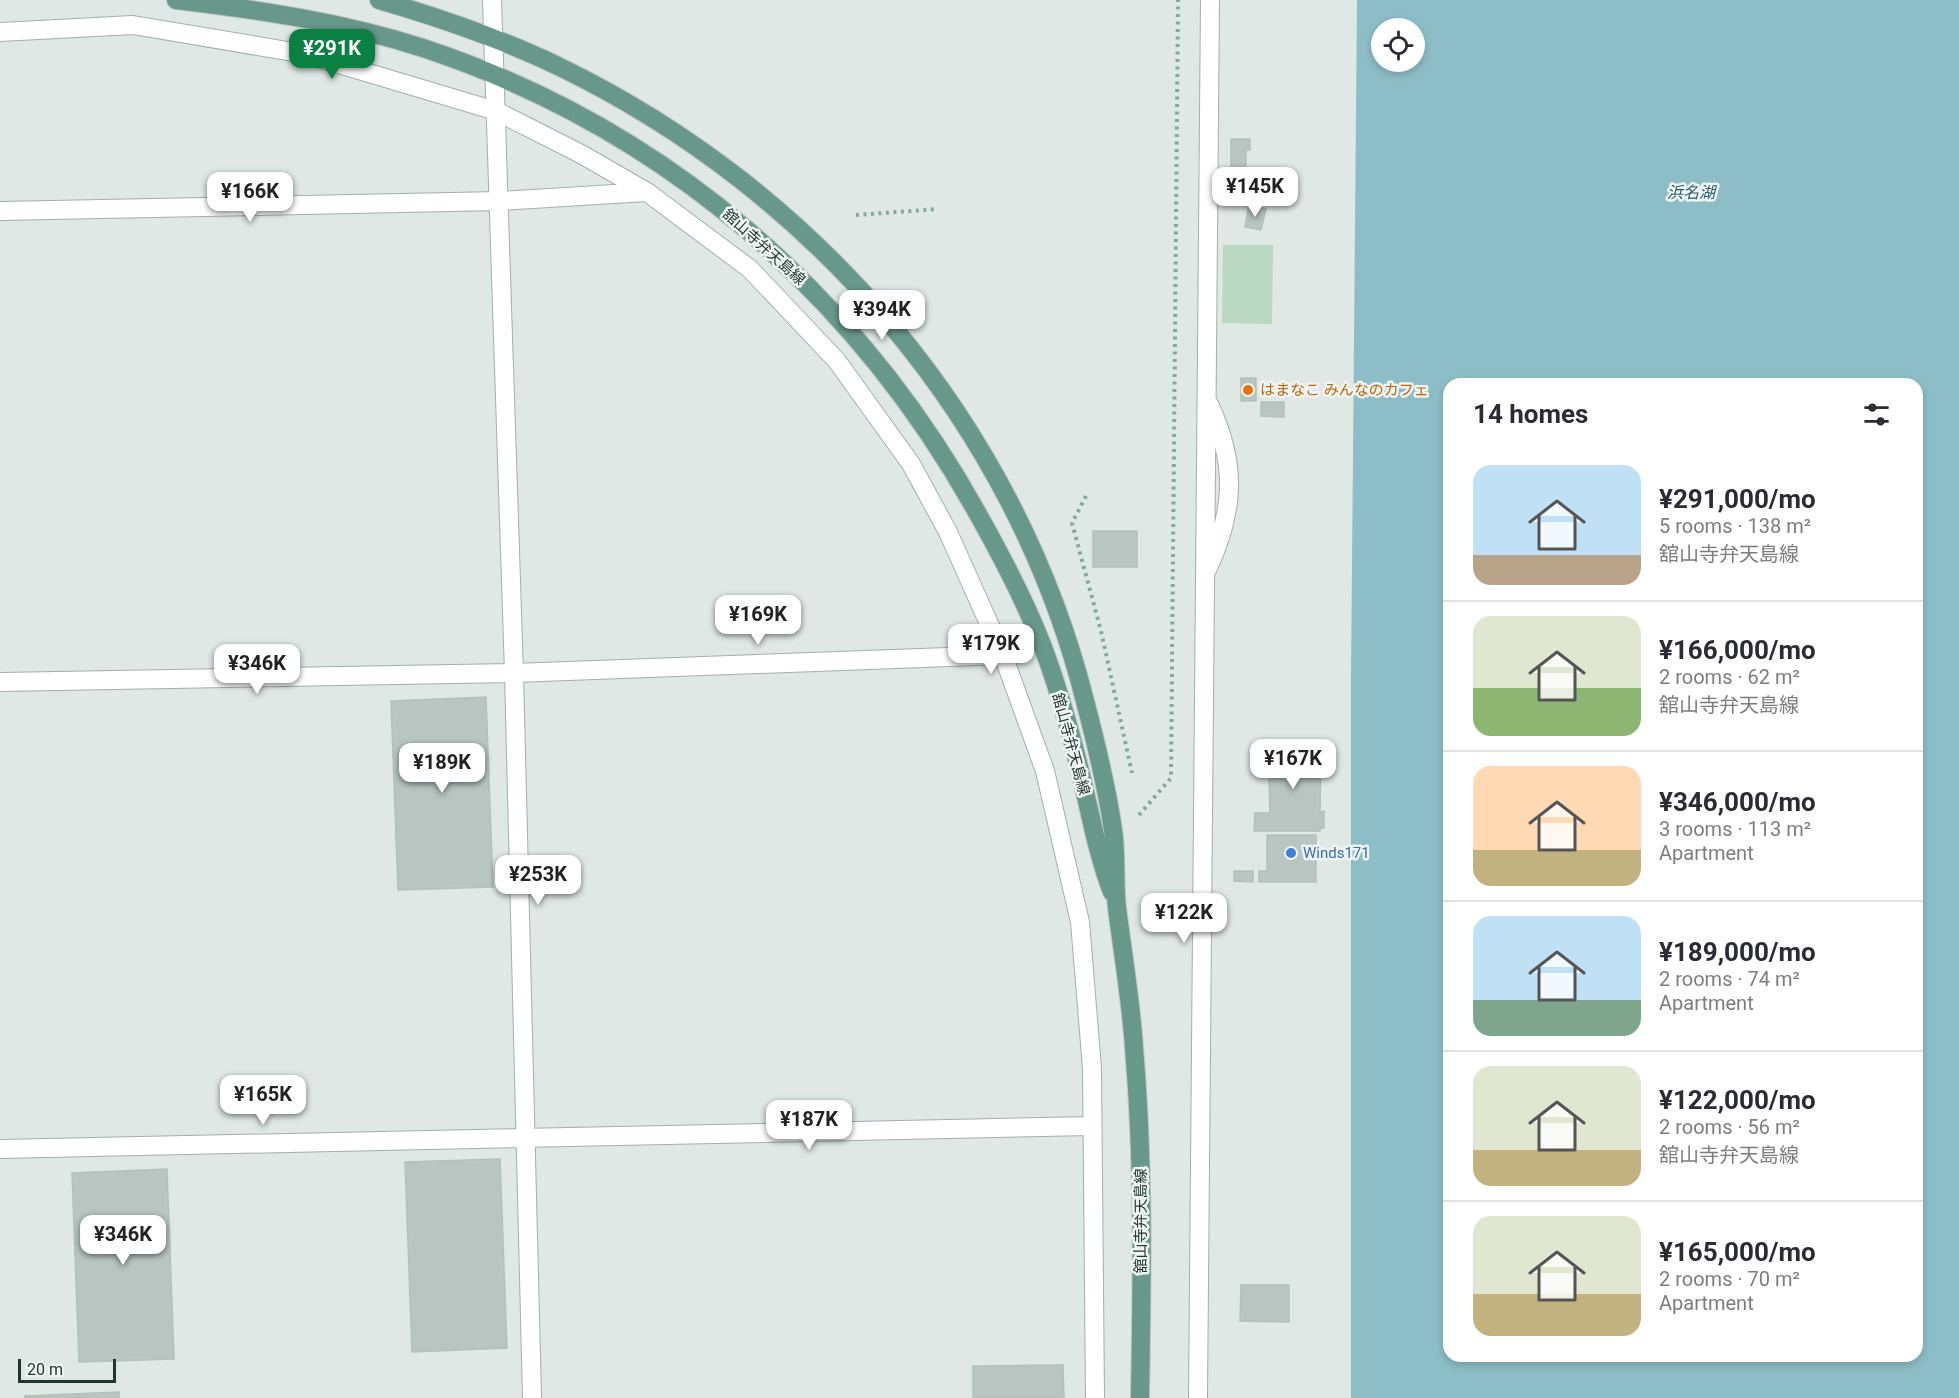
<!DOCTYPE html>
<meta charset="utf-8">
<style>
body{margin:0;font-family:Roboto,"Noto Sans JP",sans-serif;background:#f2f2f3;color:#2b2b33;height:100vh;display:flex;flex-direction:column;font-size:22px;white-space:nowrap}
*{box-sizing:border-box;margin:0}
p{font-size:20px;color:#7c7c81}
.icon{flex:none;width:33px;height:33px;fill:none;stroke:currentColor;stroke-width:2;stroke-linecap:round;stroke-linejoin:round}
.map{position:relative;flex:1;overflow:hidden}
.side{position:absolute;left:1443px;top:378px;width:480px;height:984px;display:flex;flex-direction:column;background:#fff;border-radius:18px;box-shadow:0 3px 9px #0003}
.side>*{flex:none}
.buttons{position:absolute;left:1371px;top:18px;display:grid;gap:12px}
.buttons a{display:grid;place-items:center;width:54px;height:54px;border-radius:50%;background:#fff;box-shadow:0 3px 9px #0003;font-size:30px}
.scale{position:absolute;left:18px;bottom:15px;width:98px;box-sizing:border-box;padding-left:6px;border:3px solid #223630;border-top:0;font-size:16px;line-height:21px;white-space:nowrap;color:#223630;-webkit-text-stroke:4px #eff5f2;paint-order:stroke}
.price{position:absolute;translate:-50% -51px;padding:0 14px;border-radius:12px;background:#fff;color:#222;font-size:20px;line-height:39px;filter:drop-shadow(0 2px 3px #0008)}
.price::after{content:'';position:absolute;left:50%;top:36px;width:18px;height:14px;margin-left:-9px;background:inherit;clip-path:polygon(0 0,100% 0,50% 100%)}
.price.selected{background:#0b8043;color:#fff}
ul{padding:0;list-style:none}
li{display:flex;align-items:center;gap:18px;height:150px;padding:0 30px}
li+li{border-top:2px solid #e1e1e2}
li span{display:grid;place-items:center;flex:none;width:168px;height:120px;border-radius:18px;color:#555}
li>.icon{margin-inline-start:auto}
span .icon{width:72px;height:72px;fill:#fffc;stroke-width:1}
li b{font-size:26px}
h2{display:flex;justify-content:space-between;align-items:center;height:72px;padding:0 30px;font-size:26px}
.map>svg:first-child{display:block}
</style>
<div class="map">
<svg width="1959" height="1398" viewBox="0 0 1959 1398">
<rect width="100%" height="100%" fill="#dfe8e4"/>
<path fill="#bad7c2" d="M1223,245H1273L1272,324L1222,323Z"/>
<path fill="#8dbec7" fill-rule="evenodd" d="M1357,0H1959V1398H1351V679ZM1382,28H1414V62H1382ZM1449,384H1917V1356H1449Z"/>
<path fill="#b8c5c0" stroke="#b2c1bb" stroke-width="1.5" d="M1231,139H1250V150H1246V176L1231,175Z
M1249,205L1266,209L1261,230L1245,227Z
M1241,378H1256V401H1241Z
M1261,402H1284V417L1261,416Z
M1093,531H1137V567H1093Z
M486,697L493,887L398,890L391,701Z
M1268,744H1321L1320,812L1324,811V828H1320V831H1254L1255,813H1270Z
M1267,835H1316V882H1259V871H1267Z
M1234,871H1253V882L1234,881Z
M500,1159L507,1348L412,1352L405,1162Z
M167,1169L174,1359L79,1362L72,1173Z
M1241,1285H1289V1322L1240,1321Z
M1063,1365L1064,1398H973V1366Z
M119,1392V1398H25V1396Z"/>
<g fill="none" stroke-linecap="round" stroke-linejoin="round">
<g stroke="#a3afaa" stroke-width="20">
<path id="minor" d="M492,0L514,673L532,1398
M0,32L133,25L305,54L496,111L581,154L647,192
M0,211L500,201L647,192L750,269L837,361L911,464L948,532L1003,655L1045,771L1080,922L1092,1068L1095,1398
M1207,570C1235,511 1237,463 1209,404
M0,682L514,673L1003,655
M0,1149L1091,1126
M1198,1398L1210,0"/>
</g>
<g stroke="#bdc3c1" stroke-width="20">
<path id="major" d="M176,0C260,10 343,22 423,48C665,128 857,295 979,516C1002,557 1024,599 1041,642C1056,681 1068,723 1078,763C1089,806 1096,850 1112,892
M379,0C441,18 502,39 560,67C817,192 1015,423 1085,701C1096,743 1107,787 1113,830C1117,856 1114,882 1117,908C1123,955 1131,1001 1134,1048C1144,1164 1142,1281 1140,1398"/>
</g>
<path stroke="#83a89c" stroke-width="4" stroke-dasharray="3 4.5" stroke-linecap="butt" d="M856,215L938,209
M1086,496L1072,523L1101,631L1132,773
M1139,815L1171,778L1178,0"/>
<use href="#minor" stroke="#fff" stroke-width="18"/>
<use href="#major" stroke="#68988c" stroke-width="18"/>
</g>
<circle fill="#e8710a" stroke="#eff5f2" stroke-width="2" cx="1248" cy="390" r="6"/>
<circle fill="#3f7fe0" stroke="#eff5f2" stroke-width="2" cx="1291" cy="853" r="6"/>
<g text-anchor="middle" stroke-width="5" stroke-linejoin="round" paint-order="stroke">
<g font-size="15" fill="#223630" stroke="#eff5f2">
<text transform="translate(764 247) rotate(42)" y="5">舘山寺弁天島線</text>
<text transform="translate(1071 744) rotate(75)" y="5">舘山寺弁天島線</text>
<text transform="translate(1141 1221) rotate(-90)" y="5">舘山寺弁天島線</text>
</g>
<g font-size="15" fill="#c56008" stroke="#eff5f2" text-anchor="start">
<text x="1260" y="395">はまなこ みんなのカフェ</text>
</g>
<g font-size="15" fill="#366cbe" stroke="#eff5f2" text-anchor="start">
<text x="1303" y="858">Winds171</text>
</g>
<g font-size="16" font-style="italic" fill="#245e6a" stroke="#eff5f2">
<text x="1691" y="198">浜名湖</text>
</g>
</g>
</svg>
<div class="buttons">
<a><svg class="icon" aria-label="locate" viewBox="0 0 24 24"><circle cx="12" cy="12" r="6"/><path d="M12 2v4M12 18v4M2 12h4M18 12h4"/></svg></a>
</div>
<div class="scale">20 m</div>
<b class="price selected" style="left:332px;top:80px">¥291K</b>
<b class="price" style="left:1255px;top:218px">¥145K</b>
<b class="price" style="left:250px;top:223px">¥166K</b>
<b class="price" style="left:882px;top:341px">¥394K</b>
<b class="price" style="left:758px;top:646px">¥169K</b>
<b class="price" style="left:991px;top:675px">¥179K</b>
<b class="price" style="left:257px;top:695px">¥346K</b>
<b class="price" style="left:1293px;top:790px">¥167K</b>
<b class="price" style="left:442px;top:794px">¥189K</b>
<b class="price" style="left:538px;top:906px">¥253K</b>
<b class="price" style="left:1184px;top:944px">¥122K</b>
<b class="price" style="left:263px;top:1126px">¥165K</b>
<b class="price" style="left:809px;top:1151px">¥187K</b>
<b class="price" style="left:123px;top:1266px">¥346K</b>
<section class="side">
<h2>14 homes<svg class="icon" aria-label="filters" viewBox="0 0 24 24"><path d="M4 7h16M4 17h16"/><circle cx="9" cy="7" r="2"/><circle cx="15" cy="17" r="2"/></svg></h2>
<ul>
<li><span style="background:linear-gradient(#bfe0f5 75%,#b9a48a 0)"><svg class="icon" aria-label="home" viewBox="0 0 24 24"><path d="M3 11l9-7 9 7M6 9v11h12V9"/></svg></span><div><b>¥291,000/mo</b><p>5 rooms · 138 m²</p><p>舘山寺弁天島線</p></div></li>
<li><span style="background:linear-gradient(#dfe7d0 60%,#8fb573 0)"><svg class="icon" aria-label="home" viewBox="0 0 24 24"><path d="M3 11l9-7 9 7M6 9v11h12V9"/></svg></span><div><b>¥166,000/mo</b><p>2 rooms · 62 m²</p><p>舘山寺弁天島線</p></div></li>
<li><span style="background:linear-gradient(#ffd9b3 70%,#c2b280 0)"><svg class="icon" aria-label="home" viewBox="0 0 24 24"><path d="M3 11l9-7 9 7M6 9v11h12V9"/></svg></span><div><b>¥346,000/mo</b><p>3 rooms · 113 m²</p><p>Apartment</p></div></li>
<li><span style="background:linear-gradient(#bfe0f5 70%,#7fa58c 0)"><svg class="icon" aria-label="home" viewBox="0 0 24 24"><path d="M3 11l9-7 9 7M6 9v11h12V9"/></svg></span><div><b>¥189,000/mo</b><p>2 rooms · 74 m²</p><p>Apartment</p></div></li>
<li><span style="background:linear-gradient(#dfe7d0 70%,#c2b280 0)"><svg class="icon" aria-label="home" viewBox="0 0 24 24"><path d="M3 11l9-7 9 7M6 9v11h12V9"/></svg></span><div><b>¥122,000/mo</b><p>2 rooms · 56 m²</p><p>舘山寺弁天島線</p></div></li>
<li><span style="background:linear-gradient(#dfe7d0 65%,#c2b280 0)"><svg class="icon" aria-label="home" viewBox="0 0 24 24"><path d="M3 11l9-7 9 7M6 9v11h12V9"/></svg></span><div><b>¥165,000/mo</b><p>2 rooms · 70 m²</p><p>Apartment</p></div></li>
</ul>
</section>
</div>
